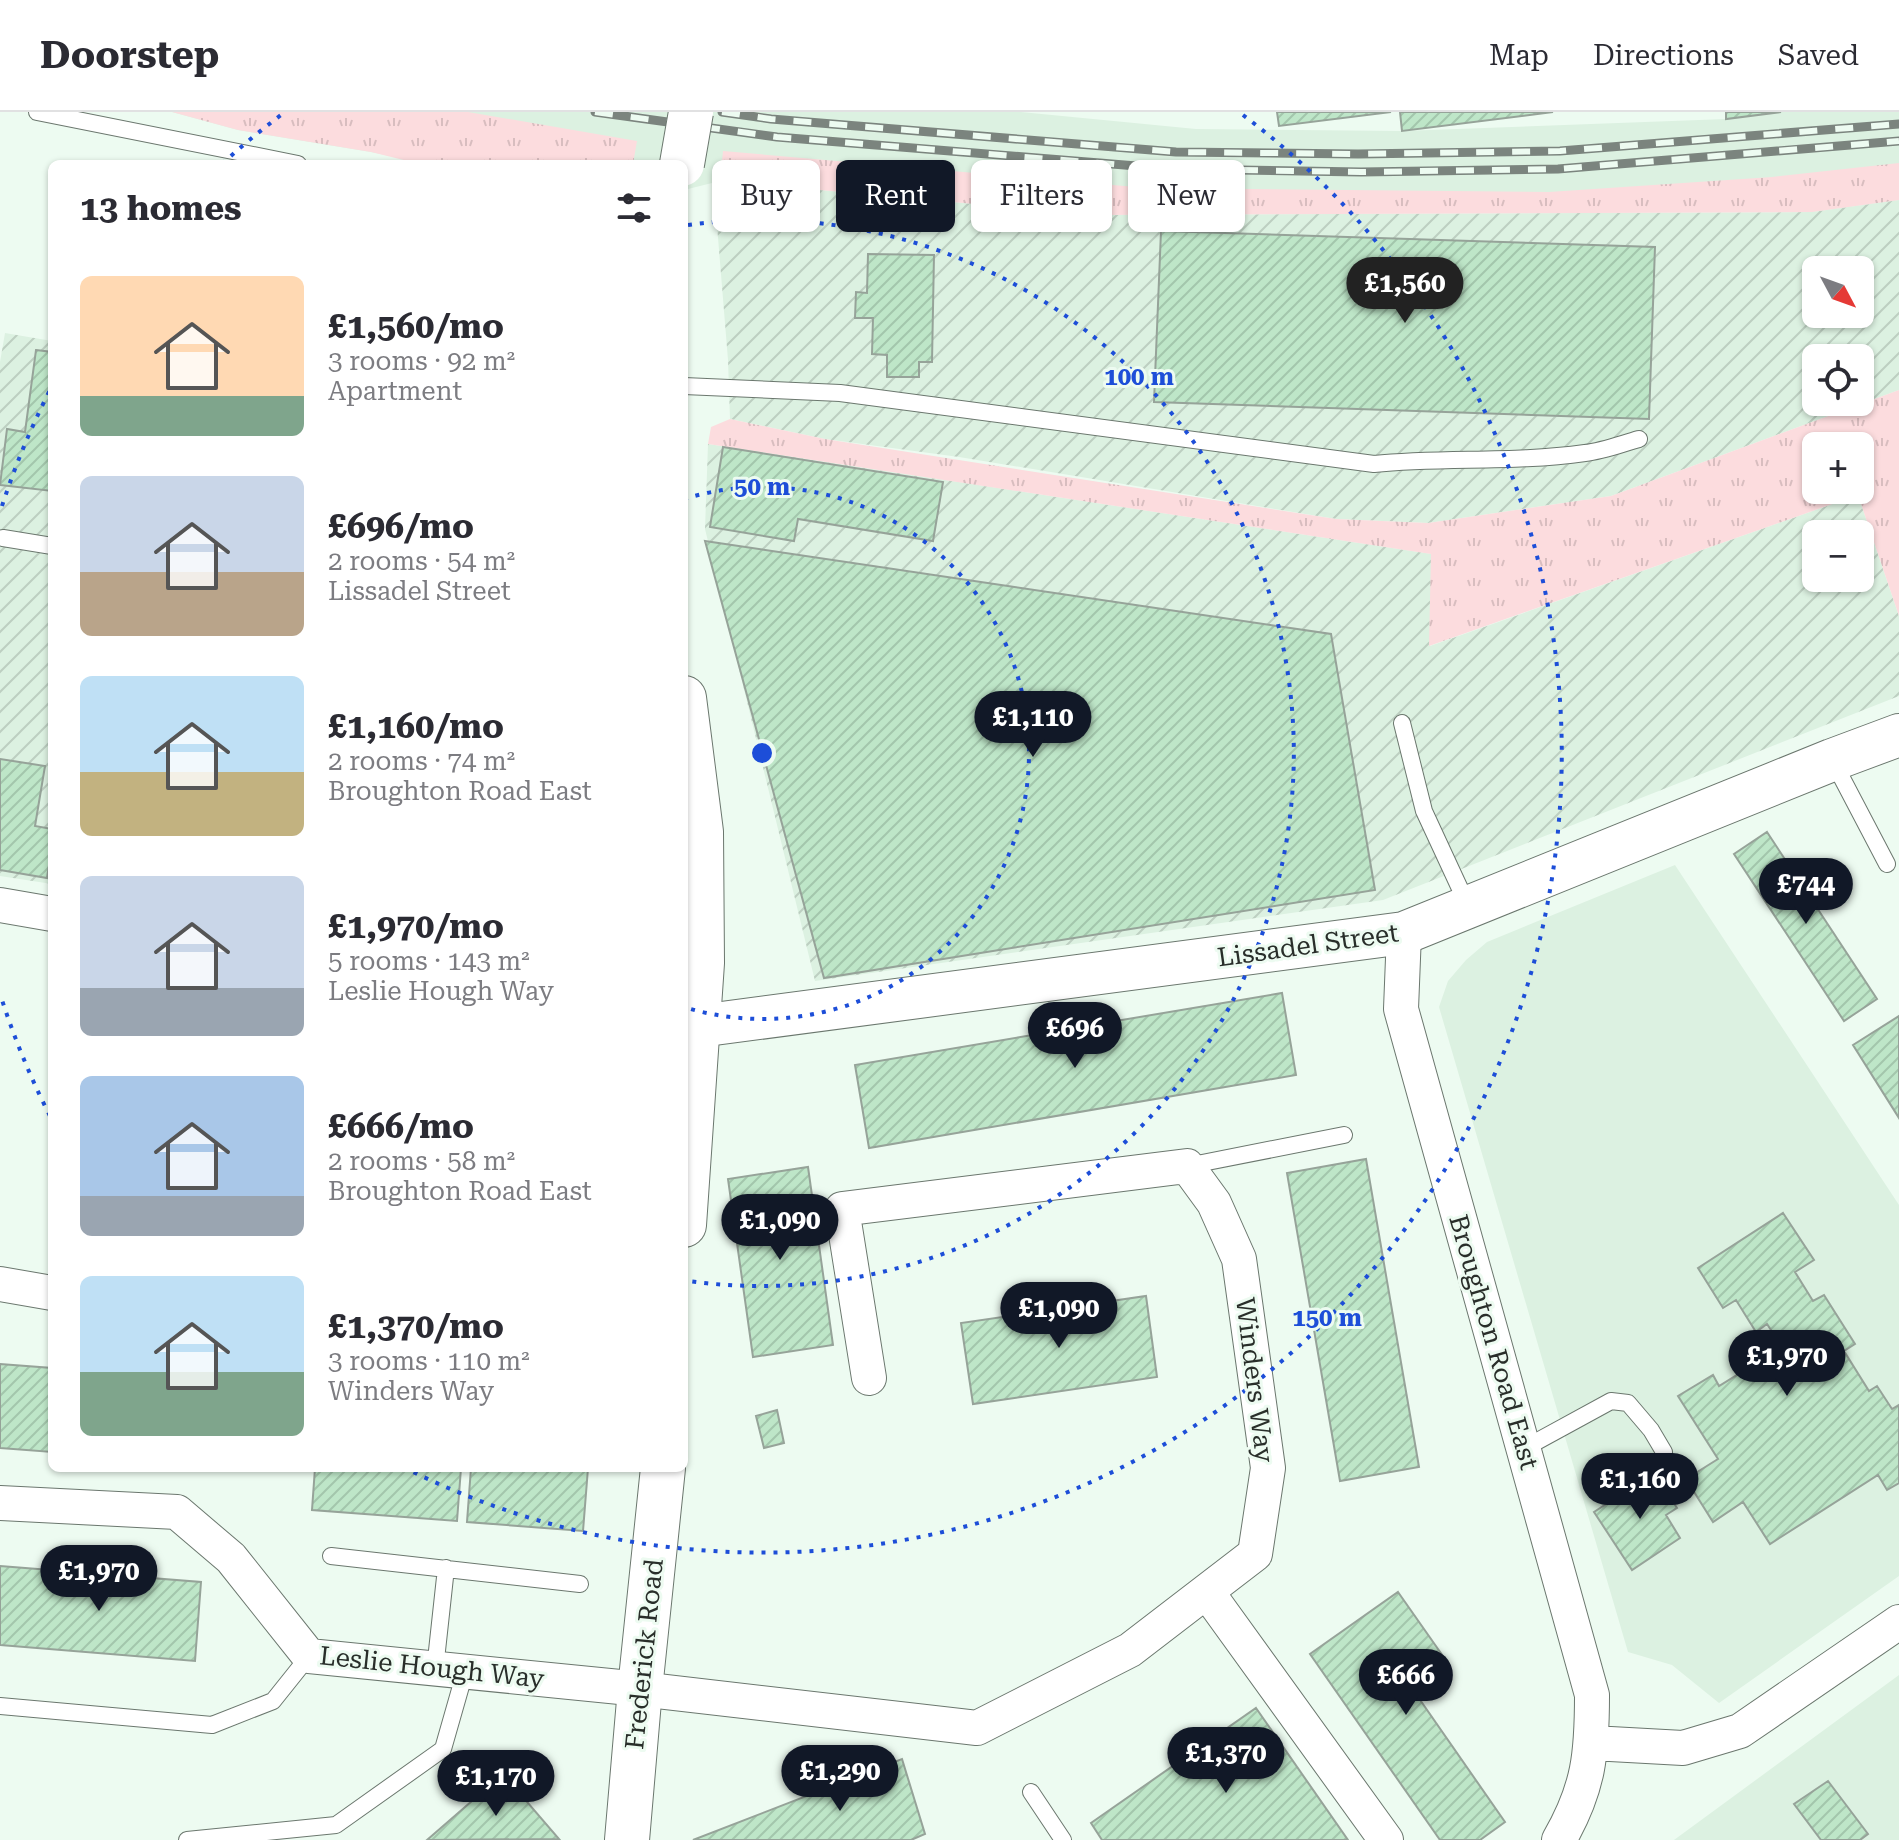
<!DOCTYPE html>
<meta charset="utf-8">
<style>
body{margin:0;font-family:"Roboto Serif",serif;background:#f2f2f3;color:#2b2b33;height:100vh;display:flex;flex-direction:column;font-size:30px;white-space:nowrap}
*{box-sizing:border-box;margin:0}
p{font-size:26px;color:#7c7c81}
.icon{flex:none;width:44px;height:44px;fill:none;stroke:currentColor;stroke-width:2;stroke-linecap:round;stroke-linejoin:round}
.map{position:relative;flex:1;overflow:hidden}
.side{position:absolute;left:48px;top:48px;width:640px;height:1312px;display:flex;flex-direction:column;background:#fff;border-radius:12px;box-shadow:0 2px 6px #0004}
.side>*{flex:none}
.banner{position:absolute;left:712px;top:48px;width:760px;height:72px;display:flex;gap:16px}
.needle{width:52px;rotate:131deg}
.buttons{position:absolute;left:1802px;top:144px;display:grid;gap:16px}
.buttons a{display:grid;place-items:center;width:72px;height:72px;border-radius:12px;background:#fff;box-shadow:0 2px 6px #0004;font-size:40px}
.price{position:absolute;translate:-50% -68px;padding:0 18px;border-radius:28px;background:#111827;color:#fff;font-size:26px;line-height:52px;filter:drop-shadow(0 2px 4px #0008)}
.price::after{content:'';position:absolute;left:50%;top:48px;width:24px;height:18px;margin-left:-12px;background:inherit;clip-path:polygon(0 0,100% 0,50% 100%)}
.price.current{background:#222;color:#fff}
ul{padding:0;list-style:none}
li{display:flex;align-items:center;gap:24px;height:200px;padding:0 32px}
li span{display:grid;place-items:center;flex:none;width:224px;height:160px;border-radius:12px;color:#555}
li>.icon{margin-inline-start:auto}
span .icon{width:96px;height:96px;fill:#fffc;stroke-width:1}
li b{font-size:34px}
h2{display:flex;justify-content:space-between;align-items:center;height:96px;padding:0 32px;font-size:34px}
.tag{padding:0 28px;border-radius:12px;background:#fff;box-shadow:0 2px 6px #0004;font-size:28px;line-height:72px}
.tag.current{background:#111827;color:#fff}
header{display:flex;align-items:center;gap:48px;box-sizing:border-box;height:112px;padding:0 40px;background:#fff;border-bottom:2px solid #e1e1e2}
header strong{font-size:38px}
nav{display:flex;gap:44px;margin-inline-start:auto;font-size:28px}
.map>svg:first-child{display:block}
</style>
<header>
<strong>Doorstep</strong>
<nav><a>Map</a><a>Directions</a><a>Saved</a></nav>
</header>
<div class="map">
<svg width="1899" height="1728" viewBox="0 0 1899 1728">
<defs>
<pattern id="industrial-furrows" width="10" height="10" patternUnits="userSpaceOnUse" patternTransform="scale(2)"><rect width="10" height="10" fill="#dcf1e1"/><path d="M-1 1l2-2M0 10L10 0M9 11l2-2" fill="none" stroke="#bdcfc1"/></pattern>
<pattern id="grass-tufts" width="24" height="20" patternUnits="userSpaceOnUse" patternTransform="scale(2)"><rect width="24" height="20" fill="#fcdcde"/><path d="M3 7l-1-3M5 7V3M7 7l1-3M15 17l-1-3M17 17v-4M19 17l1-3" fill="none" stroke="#d8bdbf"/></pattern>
<pattern id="building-hatch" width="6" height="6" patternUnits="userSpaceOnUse" patternTransform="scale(2)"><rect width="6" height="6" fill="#bee6c8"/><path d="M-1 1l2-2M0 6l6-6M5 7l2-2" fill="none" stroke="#a3c6ac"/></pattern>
</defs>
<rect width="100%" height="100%" fill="#edfbf1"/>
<path fill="#dcf1e1" d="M172,0H1021L1196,17L1402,19L1726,7L1781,0H1899V88L1812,100L720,69L684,78V52H430L371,40L238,18Z
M1675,753L1899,1093V1464L1719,1591L1672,1553L1628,1540L1439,895L1448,869L1466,848L1487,830Z
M1899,1563V1728H1674Z"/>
<path fill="url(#industrial-furrows)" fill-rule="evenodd" d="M720,69L1095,103L1812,100L1899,88V278L1611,384L1428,411L1336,407L959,345L825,327L730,307L728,248L716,101ZM1816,158H1860V202H1816ZM1816,246H1860V290H1816Z
M5,221L52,229V772L0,764V250Z
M708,332L1432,442L1430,534L1858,383L1899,504V584L1383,788L815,869L705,417ZM1816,422H1860V466H1816Z"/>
<path fill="url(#grass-tufts)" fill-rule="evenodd" d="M172,0H468L637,29L633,52H420L371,40L238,18Z
M723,39L1147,76L1549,80L1772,65L1899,51V88L1812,100L1095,103L720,69Z
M1899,278V504L1858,383L1429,534L1431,442L708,332L711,315L730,307L825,327L1336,407L1428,411L1611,384ZM1860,334V378H1816V334Z"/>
<path fill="url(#building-hatch)" stroke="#96a399" stroke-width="2" d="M1277,0H1391L1279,14Z
M1400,0H1553L1402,19Z
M1726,0H1781L1726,7Z
M1161,119L1655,135L1649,307L1154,290Z
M868,142L934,143L932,250H919V265H887V243L872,242L873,206H855L856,180L867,181Z
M36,238L52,240V379L0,373L7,317L25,320Z
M723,335L943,370L933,429L798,407L794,429L710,415Z
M705,429L1331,522L1375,778L824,866Z
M0,647L45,654L35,714L52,717V734L47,766L0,758Z
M1767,720L1877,887L1844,909L1734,742Z
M1282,881L1296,963L869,1036L855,953Z
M1899,904V1006L1853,933Z
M1366,1047L1419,1355L1340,1369L1287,1061Z
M808,1055L833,1233L753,1245L728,1067Z
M1783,1101L1814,1148L1795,1160L1813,1189L1824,1183L1855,1232L1844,1239L1869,1279L1877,1274L1892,1297L1899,1293V1371L1887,1378L1878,1363L1770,1432L1743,1390L1713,1410L1686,1367L1718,1347L1678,1284L1713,1263L1719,1274L1782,1235L1767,1212L1756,1220L1736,1188L1723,1196L1698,1156Z
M1146,1184L1157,1265L973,1292L961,1211Z
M0,1252L52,1256V1340L0,1336Z
M777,1298L784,1331L764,1336L756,1304Z
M315,1356H461L457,1409L312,1398Z
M471,1356H588L583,1419L467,1410Z
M1654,1361L1677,1396L1666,1403L1680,1426L1632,1458L1594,1400Z
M0,1454L201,1470L195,1549L0,1533Z
M1398,1480L1445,1547L1409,1572L1505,1710L1480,1728H1440L1310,1542Z
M1256,1596L1348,1728H1102L1091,1711Z
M902,1647L925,1722L911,1728H693Z
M503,1662L559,1727L427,1728Z
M1828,1669L1868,1722L1860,1728H1821L1794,1692Z"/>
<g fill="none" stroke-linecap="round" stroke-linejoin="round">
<g stroke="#6b776e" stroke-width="18">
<path id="service" d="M37,0L298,52
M684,274L840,281L1374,352C1444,345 1515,351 1585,341C1603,339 1621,332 1639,327
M3,426L52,434
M1402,611L1424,699L1468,794
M1833,649L1887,752
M1187,1054L1344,1023
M1523,1337L1611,1289L1628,1291L1651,1318L1664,1340
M331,1444L580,1472
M435,1557L446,1456
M0,1594L212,1613L273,1589L309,1544
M1031,1680L1063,1728
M187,1728L336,1713L443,1637L465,1560"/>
</g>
<g stroke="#6b776e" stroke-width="36">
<path id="minor" d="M0,793L52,802
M1404,821L1401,897L1592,1583C1592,1642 1589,1676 1559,1728
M0,1172L52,1181
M0,1391L177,1400L231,1446L309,1544L640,1577L977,1616L1130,1538L1255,1442L1268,1356L1239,1147L1214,1091L1187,1054L842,1097L869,1266
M1207,1480L1386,1728
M1592,1631L1683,1636L1740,1619L1899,1510"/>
</g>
<g stroke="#6b776e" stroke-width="44">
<path id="tertiary" d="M699,914L1404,821L1832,648L1899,623"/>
</g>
<g stroke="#6b776e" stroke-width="46">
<path id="secondary" d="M684,586L701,720L702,851L684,1113
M627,1728L640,1577L663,1356"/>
</g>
<use href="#service" stroke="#fff" stroke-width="16"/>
<use href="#minor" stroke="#fff" stroke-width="34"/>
<use href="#tertiary" stroke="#fff" stroke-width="42"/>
<use href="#secondary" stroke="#fff" stroke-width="44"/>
<g stroke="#7b847e" stroke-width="9">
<path id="rail" d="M595,0L777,25L1174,57L1361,60L1558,57L1899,29
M722,0L771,7L1176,40L1358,42L1560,39L1899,12"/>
</g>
<use href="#rail" stroke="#edfbf1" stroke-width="6" stroke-dasharray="18" stroke-linecap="butt"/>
<g stroke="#6b776e" stroke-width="46" stroke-linecap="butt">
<path id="secondary-bridge" d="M682,52L691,0"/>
</g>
<use href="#secondary-bridge" stroke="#fff" stroke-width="44"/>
</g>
<g fill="none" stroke="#1d4ed8" stroke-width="4" stroke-dasharray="4 8">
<path d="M684 387A266 266 0 1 1 684 895"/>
<path d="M688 113A533 533 0 1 1 688 1169"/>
<path d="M50 1004A799 799 0 0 1 2 888M2 394A799 799 0 0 1 50 278M222 52A799 799 0 0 1 281 3M1243 3A799 799 0 0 1 405 1356"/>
</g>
<g text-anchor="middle" stroke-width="6" stroke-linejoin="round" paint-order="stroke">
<g font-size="26" fill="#292e2a" stroke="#edfbf1">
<text transform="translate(1308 833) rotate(-8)" y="9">Lissadel Street</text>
<text transform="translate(1494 1230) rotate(74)" y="9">Broughton Road East</text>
<text transform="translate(1255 1268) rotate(83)" y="9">Winders Way</text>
<text transform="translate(644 1542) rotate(-84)" y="9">Frederick Road</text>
<text transform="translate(432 1555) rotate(6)" y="9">Leslie Hough Way</text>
</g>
</g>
<circle cx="762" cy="641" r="12" fill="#1d4ed8" stroke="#edfbf1" stroke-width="4"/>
<g font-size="24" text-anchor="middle" font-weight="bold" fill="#1d4ed8" stroke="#edfbf1" stroke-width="6" stroke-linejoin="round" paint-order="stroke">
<text x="1139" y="273">100 m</text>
<text x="762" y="383">50 m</text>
<text x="1327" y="1214">150 m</text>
</g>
</svg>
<div class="buttons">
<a><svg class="needle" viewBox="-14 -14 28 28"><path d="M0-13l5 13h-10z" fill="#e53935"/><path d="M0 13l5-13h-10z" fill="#7c7c81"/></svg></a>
<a><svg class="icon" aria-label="locate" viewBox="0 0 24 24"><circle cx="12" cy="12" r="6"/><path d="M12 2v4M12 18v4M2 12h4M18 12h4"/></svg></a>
<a>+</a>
<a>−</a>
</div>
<b class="price current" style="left:1405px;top:213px">£1,560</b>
<b class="price" style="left:1033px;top:647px">£1,110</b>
<b class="price" style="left:1806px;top:814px">£744</b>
<b class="price" style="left:1075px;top:958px">£696</b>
<b class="price" style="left:780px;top:1150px">£1,090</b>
<b class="price" style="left:1059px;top:1238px">£1,090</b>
<b class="price" style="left:1787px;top:1286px">£1,970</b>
<b class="price" style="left:1640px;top:1409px">£1,160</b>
<b class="price" style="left:99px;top:1501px">£1,970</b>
<b class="price" style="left:1406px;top:1605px">£666</b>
<b class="price" style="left:1226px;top:1683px">£1,370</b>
<b class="price" style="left:840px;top:1701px">£1,290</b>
<b class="price" style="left:496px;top:1706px">£1,170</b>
<div class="banner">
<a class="tag">Buy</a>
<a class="tag current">Rent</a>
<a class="tag">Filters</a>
<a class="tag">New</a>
</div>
<section class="side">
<h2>13 homes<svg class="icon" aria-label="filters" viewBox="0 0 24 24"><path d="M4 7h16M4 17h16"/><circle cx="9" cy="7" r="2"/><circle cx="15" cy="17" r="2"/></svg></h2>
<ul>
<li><span style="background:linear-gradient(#ffd9b3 75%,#7fa58c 0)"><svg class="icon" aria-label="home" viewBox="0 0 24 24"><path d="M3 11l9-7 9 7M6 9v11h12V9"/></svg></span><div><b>£1,560/mo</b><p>3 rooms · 92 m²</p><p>Apartment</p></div></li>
<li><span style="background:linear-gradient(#c9d6e8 60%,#b9a48a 0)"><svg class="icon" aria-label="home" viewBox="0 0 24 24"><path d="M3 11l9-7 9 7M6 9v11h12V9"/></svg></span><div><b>£696/mo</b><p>2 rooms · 54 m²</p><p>Lissadel Street</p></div></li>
<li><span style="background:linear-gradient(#bfe0f5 60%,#c2b280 0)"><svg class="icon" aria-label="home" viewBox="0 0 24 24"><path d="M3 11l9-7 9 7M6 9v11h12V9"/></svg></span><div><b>£1,160/mo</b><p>2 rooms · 74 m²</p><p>Broughton Road East</p></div></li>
<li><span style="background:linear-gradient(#c9d6e8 70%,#9aa5b1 0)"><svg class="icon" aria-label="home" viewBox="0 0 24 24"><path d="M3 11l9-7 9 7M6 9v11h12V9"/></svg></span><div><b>£1,970/mo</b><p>5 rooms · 143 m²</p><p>Leslie Hough Way</p></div></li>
<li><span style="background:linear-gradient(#a9c7e8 75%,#9aa5b1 0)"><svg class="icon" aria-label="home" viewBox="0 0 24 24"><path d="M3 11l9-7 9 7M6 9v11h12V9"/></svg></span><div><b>£666/mo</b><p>2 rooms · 58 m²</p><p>Broughton Road East</p></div></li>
<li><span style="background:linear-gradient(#bfe0f5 60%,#7fa58c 0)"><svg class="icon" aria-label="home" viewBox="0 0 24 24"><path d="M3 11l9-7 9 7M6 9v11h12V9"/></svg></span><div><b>£1,370/mo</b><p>3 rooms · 110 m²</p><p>Winders Way</p></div></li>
</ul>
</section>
</div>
